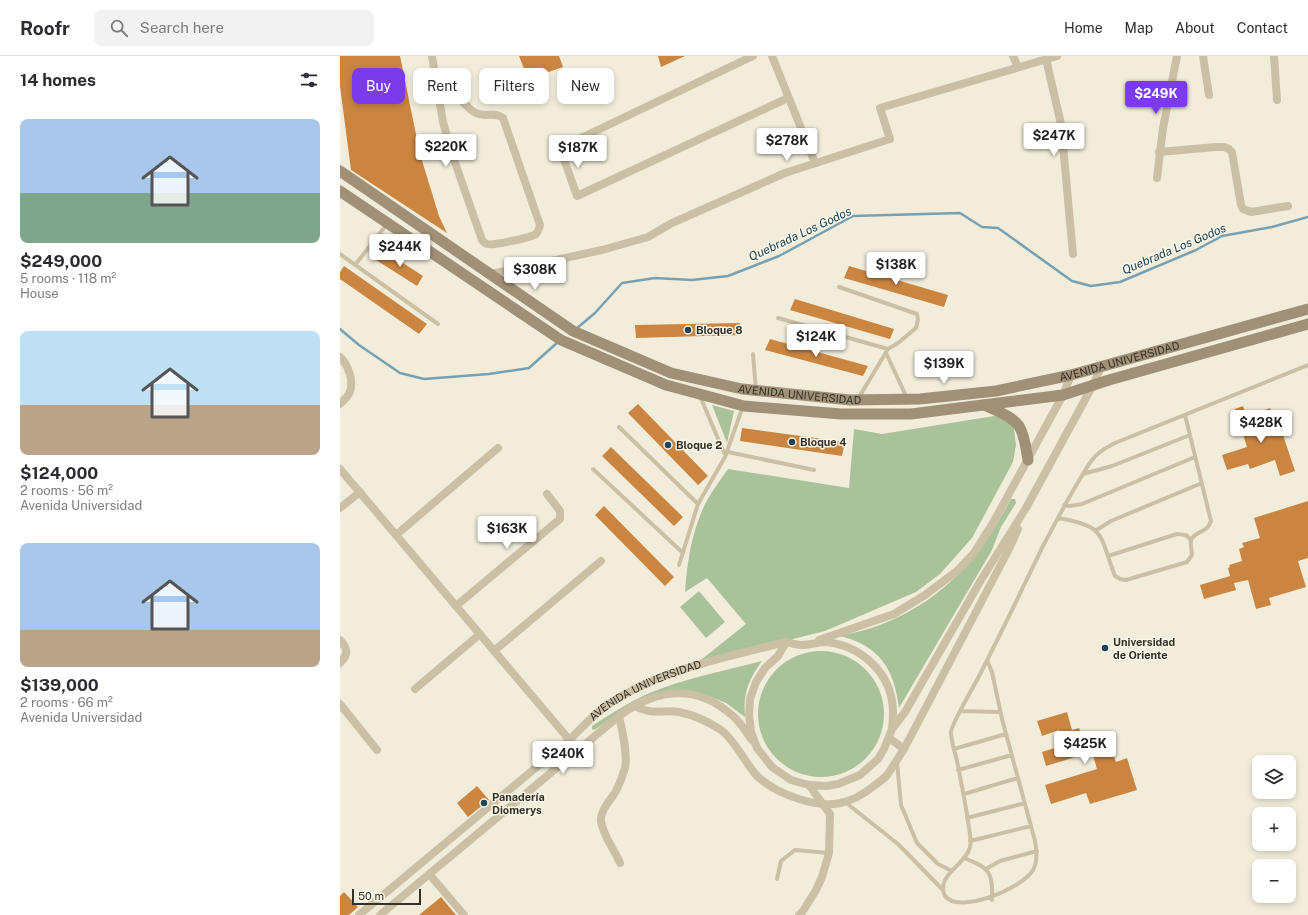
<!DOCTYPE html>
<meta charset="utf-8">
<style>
body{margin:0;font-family:"Public Sans",sans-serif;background:#f2f2f3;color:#2b2b33;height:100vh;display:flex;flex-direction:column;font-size:15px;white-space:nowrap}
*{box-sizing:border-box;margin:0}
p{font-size:13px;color:#7c7c81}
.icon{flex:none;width:22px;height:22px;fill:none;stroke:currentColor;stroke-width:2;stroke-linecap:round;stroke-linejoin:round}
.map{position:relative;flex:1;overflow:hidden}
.panel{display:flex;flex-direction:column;background:#fff;width:340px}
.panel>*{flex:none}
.hud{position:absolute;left:12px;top:12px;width:380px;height:36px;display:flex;gap:8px}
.fabs{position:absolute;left:912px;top:699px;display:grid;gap:8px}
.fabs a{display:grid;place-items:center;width:44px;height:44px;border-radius:8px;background:#fff;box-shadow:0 2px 6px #0003;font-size:20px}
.scale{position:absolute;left:12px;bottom:10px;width:69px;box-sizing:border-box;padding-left:4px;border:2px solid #373027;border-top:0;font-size:11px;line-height:14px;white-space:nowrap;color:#373027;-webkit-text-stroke:3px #faf6e7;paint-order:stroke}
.price{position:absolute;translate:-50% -34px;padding:0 9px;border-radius:4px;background:#fff;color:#222;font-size:13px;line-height:26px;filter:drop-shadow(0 1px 2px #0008)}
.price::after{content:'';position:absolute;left:50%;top:24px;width:12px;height:9px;margin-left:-6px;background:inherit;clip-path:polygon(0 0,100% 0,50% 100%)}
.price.active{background:#7c3aed;color:#fff}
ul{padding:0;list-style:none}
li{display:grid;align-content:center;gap:8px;height:212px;padding:0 20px}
li span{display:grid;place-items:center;height:124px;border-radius:8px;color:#555}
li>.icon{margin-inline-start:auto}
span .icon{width:72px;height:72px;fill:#fffc;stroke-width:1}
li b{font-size:17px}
h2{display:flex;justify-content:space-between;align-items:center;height:48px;padding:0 20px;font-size:17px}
.chip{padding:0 14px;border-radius:8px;background:#fff;box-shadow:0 2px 6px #0003;font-size:14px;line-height:36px}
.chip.active{background:#7c3aed;color:#fff}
header{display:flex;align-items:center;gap:24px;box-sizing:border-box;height:56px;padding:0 20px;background:#fff;border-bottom:1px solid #e1e1e2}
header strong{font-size:19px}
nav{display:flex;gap:22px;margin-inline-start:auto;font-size:14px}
.search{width:280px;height:36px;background:#f2f2f3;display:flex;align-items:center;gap:10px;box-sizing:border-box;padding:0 14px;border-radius:8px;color:#7c7c81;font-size:15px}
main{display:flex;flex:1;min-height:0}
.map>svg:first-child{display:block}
</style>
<header>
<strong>Roofr</strong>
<div class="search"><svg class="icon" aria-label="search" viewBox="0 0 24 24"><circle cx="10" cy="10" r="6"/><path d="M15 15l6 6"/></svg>Search here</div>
<nav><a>Home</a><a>Map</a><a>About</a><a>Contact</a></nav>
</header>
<main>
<section class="panel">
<h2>14 homes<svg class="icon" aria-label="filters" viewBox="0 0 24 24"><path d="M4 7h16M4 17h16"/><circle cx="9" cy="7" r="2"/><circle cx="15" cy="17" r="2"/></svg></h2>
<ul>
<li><span style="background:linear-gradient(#a9c7e8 60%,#7fa58c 0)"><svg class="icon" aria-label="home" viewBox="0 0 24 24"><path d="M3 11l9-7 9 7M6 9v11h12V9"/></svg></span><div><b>$249,000</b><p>5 rooms · 118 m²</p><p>House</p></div></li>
<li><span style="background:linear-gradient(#bfe0f5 60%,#b9a48a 0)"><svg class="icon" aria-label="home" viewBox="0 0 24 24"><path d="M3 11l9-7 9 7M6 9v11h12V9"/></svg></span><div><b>$124,000</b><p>2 rooms · 56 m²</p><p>Avenida Universidad</p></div></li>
<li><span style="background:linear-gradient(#a9c7e8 70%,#b9a48a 0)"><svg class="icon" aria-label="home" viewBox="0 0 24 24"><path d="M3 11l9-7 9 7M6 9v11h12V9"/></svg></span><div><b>$139,000</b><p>2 rooms · 66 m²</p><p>Avenida Universidad</p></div></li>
</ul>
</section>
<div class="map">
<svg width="968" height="859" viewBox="0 0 968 859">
<rect width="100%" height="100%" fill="#f2eddb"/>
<path fill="#aac29a" d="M372,349L394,355L387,387Z
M654,360L666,362L674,372L676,389L673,406L632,482L600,518L576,536L485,575L357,607L406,568L367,522L345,536C347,508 351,480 362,455C368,440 379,426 388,413L509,432L514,373L542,378Z
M671,443H675L676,447L661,471L652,494L559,652C554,613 540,590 500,580C516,576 532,573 547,566C607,541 641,499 671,443Z
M359,535L385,566L366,582L340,551Z
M418 658a63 63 0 1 1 126 0a63 63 0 1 1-126 0Z
M422,605C408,625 403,637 405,661L386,647L371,641L332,639L279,657L256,673L253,674L252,673V670C269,659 286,648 305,639C342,623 383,615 422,605Z"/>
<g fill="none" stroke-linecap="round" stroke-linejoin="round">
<path stroke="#79a0b0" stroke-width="2.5" d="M0,273L19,289L60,317L84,323L149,318L189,312L218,286
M236,273L255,257L282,227L315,222L352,224L388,220L439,200L513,160L620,157L642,171L658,172L732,225L751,230L780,226L856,194L882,180L932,171L968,161"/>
</g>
<path fill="#ca8541" d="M0,0H60L80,98L99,160L107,177L11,114L0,30Z
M179,0H219L223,11L188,23Z
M318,0H345L321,11Z
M43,194L83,220L77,230L36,204Z
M4,210L87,268L79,278L0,223V216Z
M509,210L608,239L604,251L504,222Z
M455,243L554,273L550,283L450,254Z
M400,267V279L296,282L295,269Z
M430,283L528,310L523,320L425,294Z
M298,348L368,420L358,429L288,357Z
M903,350L909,367L925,362L923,355L930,352L932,359L936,358L955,415L940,420L935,404L910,413L908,408L887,414L882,399L907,391L895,353Z
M402,372L505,386L502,400L400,385Z
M271,391L343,461L334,470L262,400Z
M968,445V502L958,505L966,531L929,542L931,549L916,553L908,524L894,527L896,534L864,543L860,529L890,520L888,512L890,511L889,509L902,505L899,493L904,491L902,487L920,482L914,462Z
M264,450L334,521L325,530L255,459Z
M727,656L732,674L739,672L743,683L759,678L765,696L772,694L776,706L787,702L797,734L750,748L746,737L711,748L705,729L757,713L752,696L706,710L702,696L724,689L719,674L702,680L697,665Z
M137,730L149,744L128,761L117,747Z
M4,836L18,851L9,859H0V840Z
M101,841L116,859H79Z"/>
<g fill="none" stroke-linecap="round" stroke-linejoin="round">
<path stroke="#cbc0a6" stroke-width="4" d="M0,198L98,268
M15,209L47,168
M499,231L577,258L578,264L576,272L558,287L548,293L518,343
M438,262L548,293
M546,297L567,342
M413,298L416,334
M360,340L384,397
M279,371L358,448
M383,395L474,414
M253,413L343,497
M743,418L772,410L850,379
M724,449L730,450L742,448L855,401
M718,462C767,470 759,479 775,520L780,523L786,524L847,506L852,499C852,494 850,489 851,485C853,475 867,478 871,465L845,359
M755,475L771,465L862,427
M768,500L837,478L846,479L851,484
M339,509L358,448L385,401L403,350
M647,604L652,616L662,663L695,785C697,795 698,805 693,814C683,832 619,859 605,840C595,819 626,809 630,791C632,783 629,774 628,765C625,745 621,725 617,705C615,696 611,686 611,676C610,671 634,630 638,622C661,578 682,533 704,488C716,466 727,444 740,423C744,417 747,410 752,404C758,396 767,391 775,387L968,309
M621,655L660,656
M614,693L666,678
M557,706L561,749L577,787L598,808L612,815
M618,714L672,699
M624,738L678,722
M505,746L558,788L603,834
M627,762L685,747
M630,785L691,770
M624,802C650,812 653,816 652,844
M646,813L660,805L697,795
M437,823L441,805L455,794L489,797"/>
<g stroke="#cbc0a6" stroke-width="8">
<path d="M92,0L103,66L112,98L142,184C144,186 144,187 147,188C153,190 192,181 196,178C199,175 199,172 200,169L163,62C155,55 145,62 136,57C121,50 114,28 97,27"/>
<path d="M413,0L220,92L237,140L448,42"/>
<path d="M432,0L475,107"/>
<path d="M673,0L678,11"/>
<path d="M863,0L869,39"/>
<path d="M934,0L937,44"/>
<path d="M706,3L721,68L733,198"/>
<path d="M819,96L876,91H884L889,93L892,96L901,149L903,153L911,156L948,150"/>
<path d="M817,122L823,72L837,0"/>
<path d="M151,218L262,194L308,181L332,167L445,117L550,83L540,52L717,0"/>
<path d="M0,301C8,308 15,327 9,338C7,341 3,345 0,348"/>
<path d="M0,413L238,694"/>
<path d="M0,452L20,436"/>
<path d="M56,479L158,392"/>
<path d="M116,550L220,463V455L207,438"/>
<path d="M0,584C8,593 9,598 0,607"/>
<path d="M479,584L554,558L585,539L617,515L634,497L653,467L723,339L731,319"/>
<path d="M154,595L261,505"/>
<path d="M75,633L140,578"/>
<path d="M0,648L37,694"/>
<path d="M295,650C313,660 322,653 339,656C354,659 369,666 381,674C394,683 406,708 417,720C430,732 442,738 459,743C489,753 511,749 535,729C539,726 544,723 547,719C553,711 558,702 564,693L669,493L678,473"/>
<path d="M279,660C282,674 288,698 285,712C283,719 279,729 276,735C271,744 260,754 261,765C263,780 274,793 280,807"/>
<path d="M552,673C553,663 554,655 552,645C547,613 518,589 486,586C478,586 470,589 462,589C457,589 451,587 446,586L438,600L425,612L416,626L410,643L409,659L411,676L417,692L432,711L451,724L469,729L486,730L498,728L520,719L538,703L544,693L552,673L565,656L641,524L686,452L753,329L761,311"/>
<path d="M549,682L564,693"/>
<path d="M90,819L124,859"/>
<path id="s1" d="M19,859L229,684C240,674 251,661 263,652C317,614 383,602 446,586"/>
<path d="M40,859L279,660C316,633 356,627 393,660C401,667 406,676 412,684"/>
<path d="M459,859L463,855L476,834L482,821L489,797L490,758L469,729"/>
</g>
<g stroke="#9f9077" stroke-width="11">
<path id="s2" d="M0,115L233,275L331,317L402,333L510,344L580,343L656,335L731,319L968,253"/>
<path d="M0,135L221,284L326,329L404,350L501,358H571L723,339L769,324L968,268"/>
<path d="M644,349C655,354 672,360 679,370C685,380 686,393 688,404"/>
</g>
</g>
<g fill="#1b4559" stroke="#faf6e7" stroke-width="1.5">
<circle cx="348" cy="274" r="4"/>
<circle cx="452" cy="386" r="4"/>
<circle cx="328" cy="389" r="4"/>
<circle cx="765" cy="592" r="4"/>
<circle cx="144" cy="747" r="4"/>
</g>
<g text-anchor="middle" stroke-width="3" stroke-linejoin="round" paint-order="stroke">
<g font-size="11" font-weight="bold" fill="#373027" stroke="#faf6e7" text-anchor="start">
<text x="356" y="278">Bloque 8</text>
<text x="460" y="390">Bloque 4</text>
<text x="336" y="393">Bloque 2</text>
<text x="773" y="590">Universidad<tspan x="773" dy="13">de Oriente</tspan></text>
<text x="152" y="745">Panadería<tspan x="152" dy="13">Diomerys</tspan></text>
</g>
<g font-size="11" fill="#373027" stroke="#faf6e7">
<text dy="4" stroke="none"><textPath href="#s2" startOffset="844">AVENIDA UNIVERSIDAD</textPath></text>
<text dy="4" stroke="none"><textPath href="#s2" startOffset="520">AVENIDA UNIVERSIDAD</textPath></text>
<text dy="4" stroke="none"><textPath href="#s1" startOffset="366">AVENIDA UNIVERSIDAD</textPath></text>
</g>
<g font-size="12" font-style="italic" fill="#1b4559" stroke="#faf6e7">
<text transform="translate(460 178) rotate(-25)" y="4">Quebrada Los Godos</text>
<text transform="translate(834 193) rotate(-23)" y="4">Quebrada Los Godos</text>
</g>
</g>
</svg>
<div class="fabs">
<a><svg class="icon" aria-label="layers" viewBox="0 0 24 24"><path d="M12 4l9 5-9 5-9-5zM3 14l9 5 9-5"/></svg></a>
<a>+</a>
<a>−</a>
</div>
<div class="scale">50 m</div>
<b class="price active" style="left:816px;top:59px">$249K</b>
<b class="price" style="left:714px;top:101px">$247K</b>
<b class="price" style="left:447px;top:106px">$278K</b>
<b class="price" style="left:106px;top:112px">$220K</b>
<b class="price" style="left:238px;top:113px">$187K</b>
<b class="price" style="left:60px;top:212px">$244K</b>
<b class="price" style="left:556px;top:230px">$138K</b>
<b class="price" style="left:195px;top:235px">$308K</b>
<b class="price" style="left:476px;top:302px">$124K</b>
<b class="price" style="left:604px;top:329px">$139K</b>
<b class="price" style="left:921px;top:388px">$428K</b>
<b class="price" style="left:167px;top:494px">$163K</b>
<b class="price" style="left:745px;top:709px">$425K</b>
<b class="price" style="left:223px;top:719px">$240K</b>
<div class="hud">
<a class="chip active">Buy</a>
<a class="chip">Rent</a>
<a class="chip">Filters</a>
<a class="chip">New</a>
</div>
</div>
</main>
